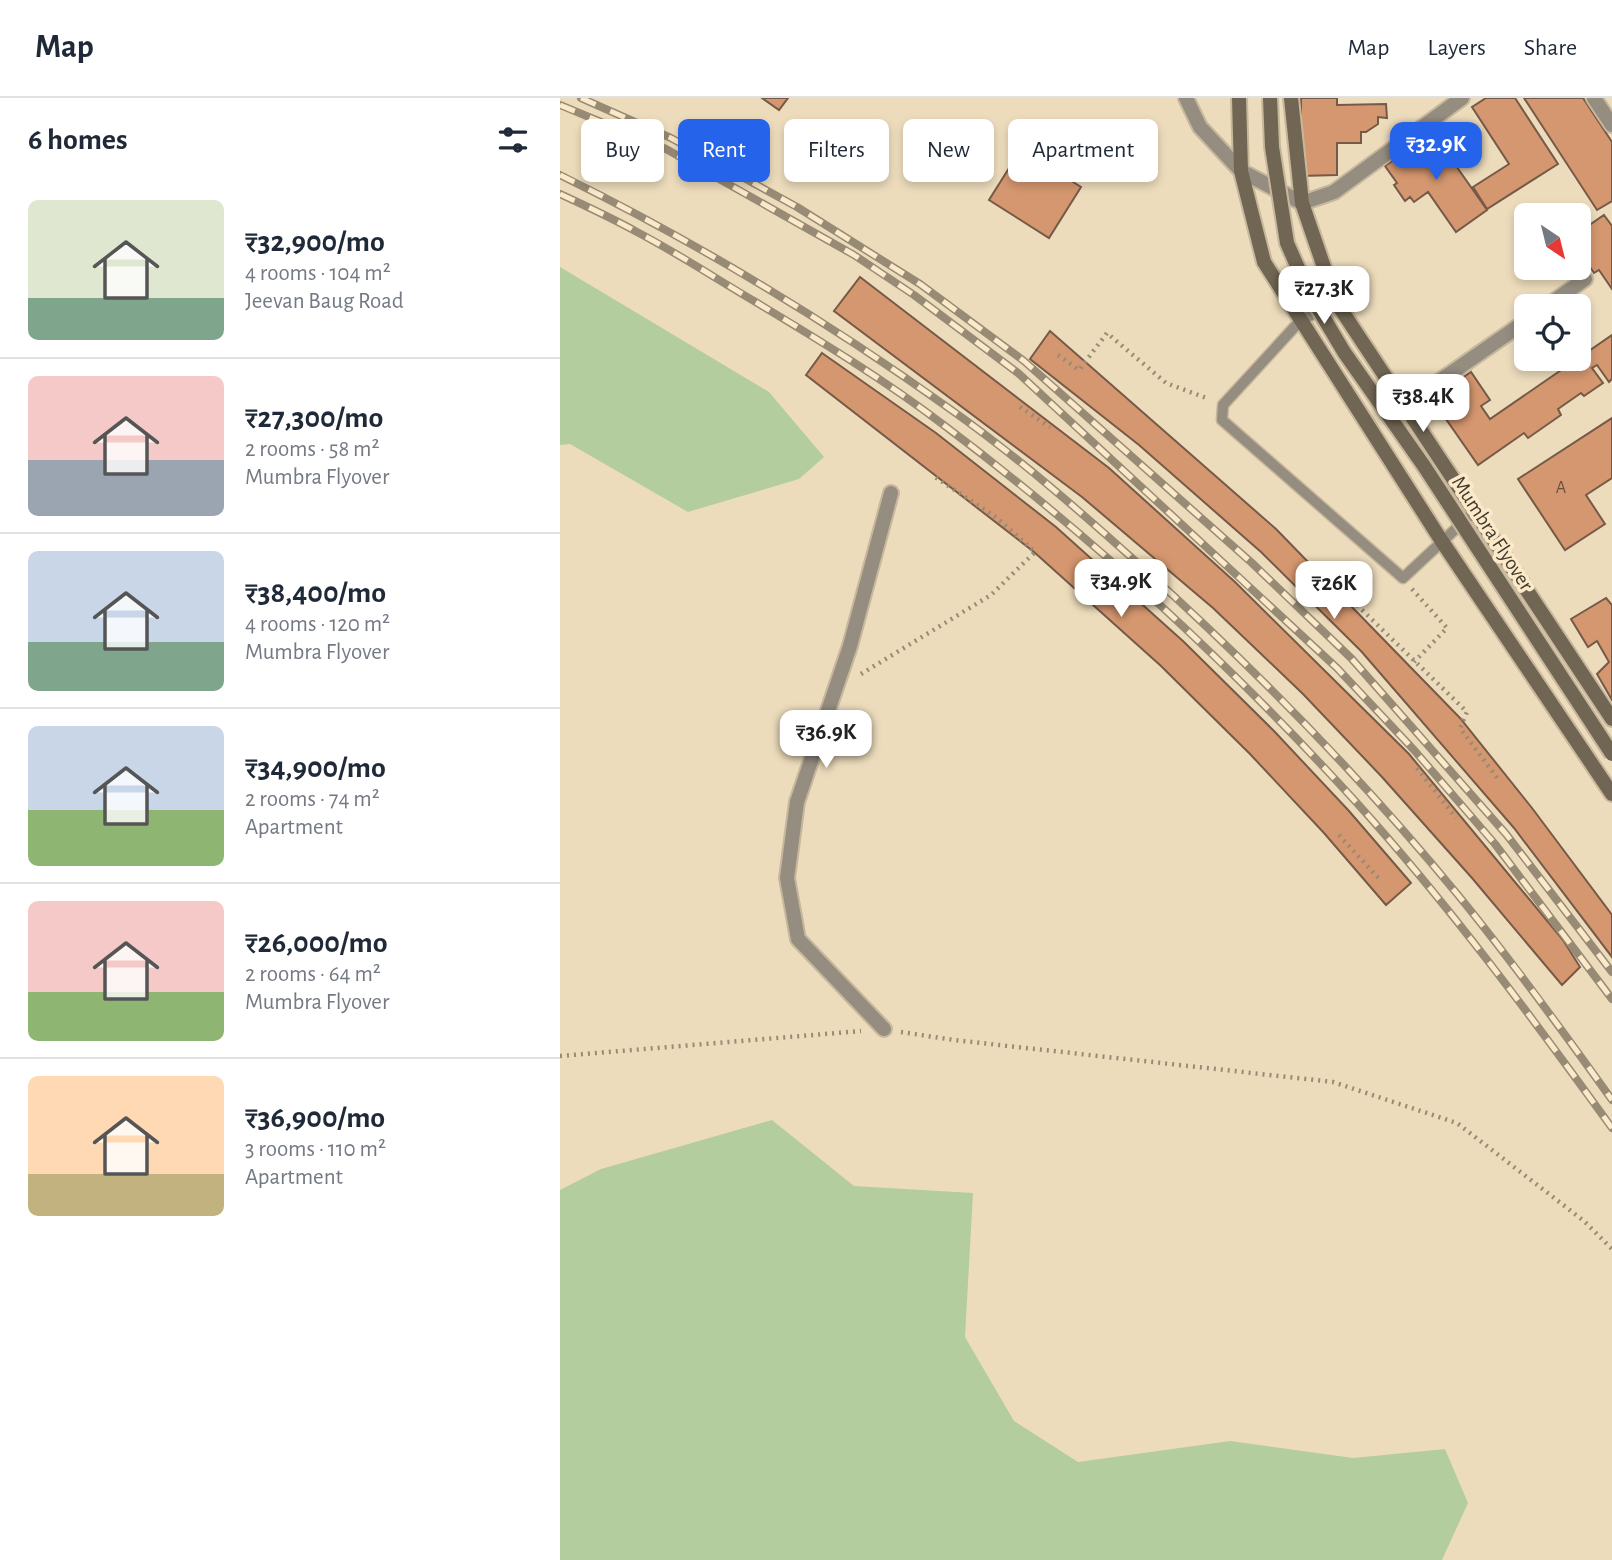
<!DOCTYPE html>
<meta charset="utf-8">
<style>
body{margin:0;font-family:"Alegreya Sans",sans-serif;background:#f6f6f7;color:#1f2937;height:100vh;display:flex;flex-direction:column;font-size:26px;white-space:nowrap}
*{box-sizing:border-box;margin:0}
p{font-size:23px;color:#747a83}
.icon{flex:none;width:38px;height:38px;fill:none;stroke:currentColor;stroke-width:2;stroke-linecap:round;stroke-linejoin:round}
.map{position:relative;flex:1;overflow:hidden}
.drawer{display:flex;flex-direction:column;background:#fff;width:560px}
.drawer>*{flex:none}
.top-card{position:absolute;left:21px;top:21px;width:665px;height:63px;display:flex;gap:14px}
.needle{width:46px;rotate:145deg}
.tools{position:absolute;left:954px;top:105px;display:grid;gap:14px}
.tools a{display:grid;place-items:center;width:77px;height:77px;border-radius:10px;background:#fff;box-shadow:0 4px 10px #0003;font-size:35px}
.price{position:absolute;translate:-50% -60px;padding:0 16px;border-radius:14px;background:#fff;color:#222;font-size:23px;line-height:46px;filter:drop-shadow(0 2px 4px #0008)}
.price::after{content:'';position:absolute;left:50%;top:42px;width:21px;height:16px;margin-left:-10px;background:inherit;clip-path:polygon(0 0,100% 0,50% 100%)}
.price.on{background:#2563eb;color:#fff}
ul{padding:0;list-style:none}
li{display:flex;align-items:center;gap:21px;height:175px;padding:0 28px}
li+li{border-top:2px solid #e0e1e3}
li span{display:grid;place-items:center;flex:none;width:196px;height:140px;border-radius:10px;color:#555}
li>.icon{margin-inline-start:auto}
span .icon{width:84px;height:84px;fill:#fffc;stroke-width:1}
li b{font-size:30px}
h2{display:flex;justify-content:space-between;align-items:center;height:84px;padding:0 28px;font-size:30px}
.pill{padding:0 24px;border-radius:10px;background:#fff;box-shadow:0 4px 10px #0003;font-size:24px;line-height:63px}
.pill.on{background:#2563eb;color:#fff}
header{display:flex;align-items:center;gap:42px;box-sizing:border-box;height:98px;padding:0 35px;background:#fff;border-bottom:2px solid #e0e1e3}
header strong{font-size:33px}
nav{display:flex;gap:38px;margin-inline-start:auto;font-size:24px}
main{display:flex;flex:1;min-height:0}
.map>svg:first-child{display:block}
</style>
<header>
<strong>Map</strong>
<nav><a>Map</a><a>Layers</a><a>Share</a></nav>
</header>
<main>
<section class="drawer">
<h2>6 homes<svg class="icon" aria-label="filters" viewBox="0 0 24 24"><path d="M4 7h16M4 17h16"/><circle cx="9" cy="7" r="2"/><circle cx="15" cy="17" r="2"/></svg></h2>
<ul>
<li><span style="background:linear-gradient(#dfe7d0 70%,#7fa58c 0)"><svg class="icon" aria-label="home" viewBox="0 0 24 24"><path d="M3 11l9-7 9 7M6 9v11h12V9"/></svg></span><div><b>₹32,900/mo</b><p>4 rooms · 104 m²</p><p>Jeevan Baug Road</p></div></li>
<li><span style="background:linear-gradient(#f6c9c9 60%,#9aa5b1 0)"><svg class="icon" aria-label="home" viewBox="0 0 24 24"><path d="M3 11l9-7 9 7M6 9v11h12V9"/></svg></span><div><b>₹27,300/mo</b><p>2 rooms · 58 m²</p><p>Mumbra Flyover</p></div></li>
<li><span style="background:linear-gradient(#c9d6e8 65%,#7fa58c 0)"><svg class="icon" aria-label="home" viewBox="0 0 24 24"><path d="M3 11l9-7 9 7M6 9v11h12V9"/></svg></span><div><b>₹38,400/mo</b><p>4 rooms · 120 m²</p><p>Mumbra Flyover</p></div></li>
<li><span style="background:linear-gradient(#c9d6e8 60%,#8fb573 0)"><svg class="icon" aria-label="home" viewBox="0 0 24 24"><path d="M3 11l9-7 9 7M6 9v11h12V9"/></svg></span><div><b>₹34,900/mo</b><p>2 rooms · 74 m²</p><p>Apartment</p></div></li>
<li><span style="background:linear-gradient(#f6c9c9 65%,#8fb573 0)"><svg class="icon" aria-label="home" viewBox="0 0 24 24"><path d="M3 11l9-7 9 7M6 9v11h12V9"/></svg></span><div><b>₹26,000/mo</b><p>2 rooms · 64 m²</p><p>Mumbra Flyover</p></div></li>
<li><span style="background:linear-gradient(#ffd9b3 70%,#c2b280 0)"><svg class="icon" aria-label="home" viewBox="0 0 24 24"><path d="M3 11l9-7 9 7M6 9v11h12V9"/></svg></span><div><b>₹36,900/mo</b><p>3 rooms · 110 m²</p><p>Apartment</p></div></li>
</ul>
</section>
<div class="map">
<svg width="1052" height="1462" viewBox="0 0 1052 1462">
<rect width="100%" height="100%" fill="#eddcbc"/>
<path fill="#b4cd9f" d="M0,169L209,294L264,359L239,381L128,414L10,346L0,347Z
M212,1022L294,1088L413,1095L405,1239L454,1323L518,1364L670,1343L793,1360L885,1351L908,1405L882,1462H0V1092L41,1071Z"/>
<path fill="#d5976f" stroke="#765a48" stroke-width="2" d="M202,0H228L219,12Z
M741,0H777V7L826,6L827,20L818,19V26L806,34H801V45H777V77L741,78Z
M926,0H955L998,66L927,111L913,89L949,66L912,9Z
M964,0H1023L1052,44V103L1037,112Z
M873,35L927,112L896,134L868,94L854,104L850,99L845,103L834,87L837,85L825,68Z
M461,51L521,89L489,140L429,102Z
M1044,117L1052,128V191L1039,172L1034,175L1018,151V135Z
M300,179L549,370L675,484L849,656L1003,842L1020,869L1002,887L912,780L822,679L743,596L653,510L522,399L274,213Z
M490,233L716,431L900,620L972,710L1052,817V859L954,730L801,553L701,454L579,347L470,261Z
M1052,237V281L1049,284L1037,267L1032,270L1043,285L1024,298L1021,295L998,311L1001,317L968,340L964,335L918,367L872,301L911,274L930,302L921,308L930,321Z
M262,255L376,335L496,429L624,544L714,633L789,713L851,785L826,807L764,735L690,656L601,568L474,454L246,277Z
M1052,320V380L1026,397L1045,426L1005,452L958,381Z
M1046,500L1052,507V602L1037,576L1049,564L1037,543L1028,549L1011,521Z"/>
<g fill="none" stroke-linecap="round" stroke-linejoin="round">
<g stroke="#c7b89d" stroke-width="13">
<path id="lane" d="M776,204L740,223L663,307L662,322L843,480L916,412"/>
</g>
<g stroke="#c7b89d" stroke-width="18">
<path id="street" d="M626,0L640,29L681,73L742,105L774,94L902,0
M1034,0L1052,27
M987,208L1025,181
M845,307L966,223
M324,931L238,841L227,780L237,704L290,548L331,395"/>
</g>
<g stroke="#c7b89d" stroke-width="18">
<path id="secondary" d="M679,0L681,73L704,164L881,442L1052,696
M731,0L742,105L776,204L1052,621"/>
</g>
<path stroke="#978b75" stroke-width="4.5" stroke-dasharray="2 5" stroke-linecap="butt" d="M498,257L519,272L547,235L606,285L649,301
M460,309L490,329
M852,491L887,530L854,564
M797,507L907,614L900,630L938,681
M301,576L431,497L475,454L437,420L375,379
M857,670L896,720
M779,737L821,783
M341,934L394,942L773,984L897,1025L1024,1123L1052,1151
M0,958L301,933"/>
<use href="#lane" stroke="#948d80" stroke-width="10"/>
<use href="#street" stroke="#948d80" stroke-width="14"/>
<use href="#secondary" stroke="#716653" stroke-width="14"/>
<g stroke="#978b75" stroke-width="8">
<path id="rail" d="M21,0L111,40L237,109L360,186L464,263L692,465L791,560L946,736L1052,874
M0,7L106,51L294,157L354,197L458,275L777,570L854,652L935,746L1052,901
M0,77C136,144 267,223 390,311C458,359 521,414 582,469C695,571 802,680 898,797C952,863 1002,932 1052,1002
M0,96C26,108 52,120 77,134C117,155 155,180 194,203C259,242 325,282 385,328C534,440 671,567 796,704C889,807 971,918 1052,1030"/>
</g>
<use href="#rail" stroke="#fbe9c9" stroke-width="5" stroke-dasharray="16" stroke-linecap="butt"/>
<g stroke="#c7b89d" stroke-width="18" stroke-linecap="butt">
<path id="secondary-bridge" d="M710,0L712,49L727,145L749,195L784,254L864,368L1052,656"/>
</g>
<use href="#secondary-bridge" stroke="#716653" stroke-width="14"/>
</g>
<g text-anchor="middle" stroke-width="7" stroke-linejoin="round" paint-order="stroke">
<g font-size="18" fill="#66513e">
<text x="1001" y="395">A</text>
</g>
<g font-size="21" fill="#413a2e" stroke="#fbe9c9">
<text transform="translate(933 435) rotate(57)" y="7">Mumbra Flyover</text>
</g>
</g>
</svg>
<div class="tools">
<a><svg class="needle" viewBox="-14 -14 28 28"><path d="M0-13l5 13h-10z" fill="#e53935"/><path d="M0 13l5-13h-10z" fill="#747a83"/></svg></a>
<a><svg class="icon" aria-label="locate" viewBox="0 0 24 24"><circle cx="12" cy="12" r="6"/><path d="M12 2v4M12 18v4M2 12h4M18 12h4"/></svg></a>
</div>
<b class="price on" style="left:876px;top:84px">₹32.9K</b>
<b class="price" style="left:764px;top:228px">₹27.3K</b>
<b class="price" style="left:863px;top:336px">₹38.4K</b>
<b class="price" style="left:561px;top:521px">₹34.9K</b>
<b class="price" style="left:774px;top:523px">₹26K</b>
<b class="price" style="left:266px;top:672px">₹36.9K</b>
<div class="top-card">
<a class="pill">Buy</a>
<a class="pill on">Rent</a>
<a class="pill">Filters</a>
<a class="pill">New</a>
<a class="pill">Apartment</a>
</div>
</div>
</main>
